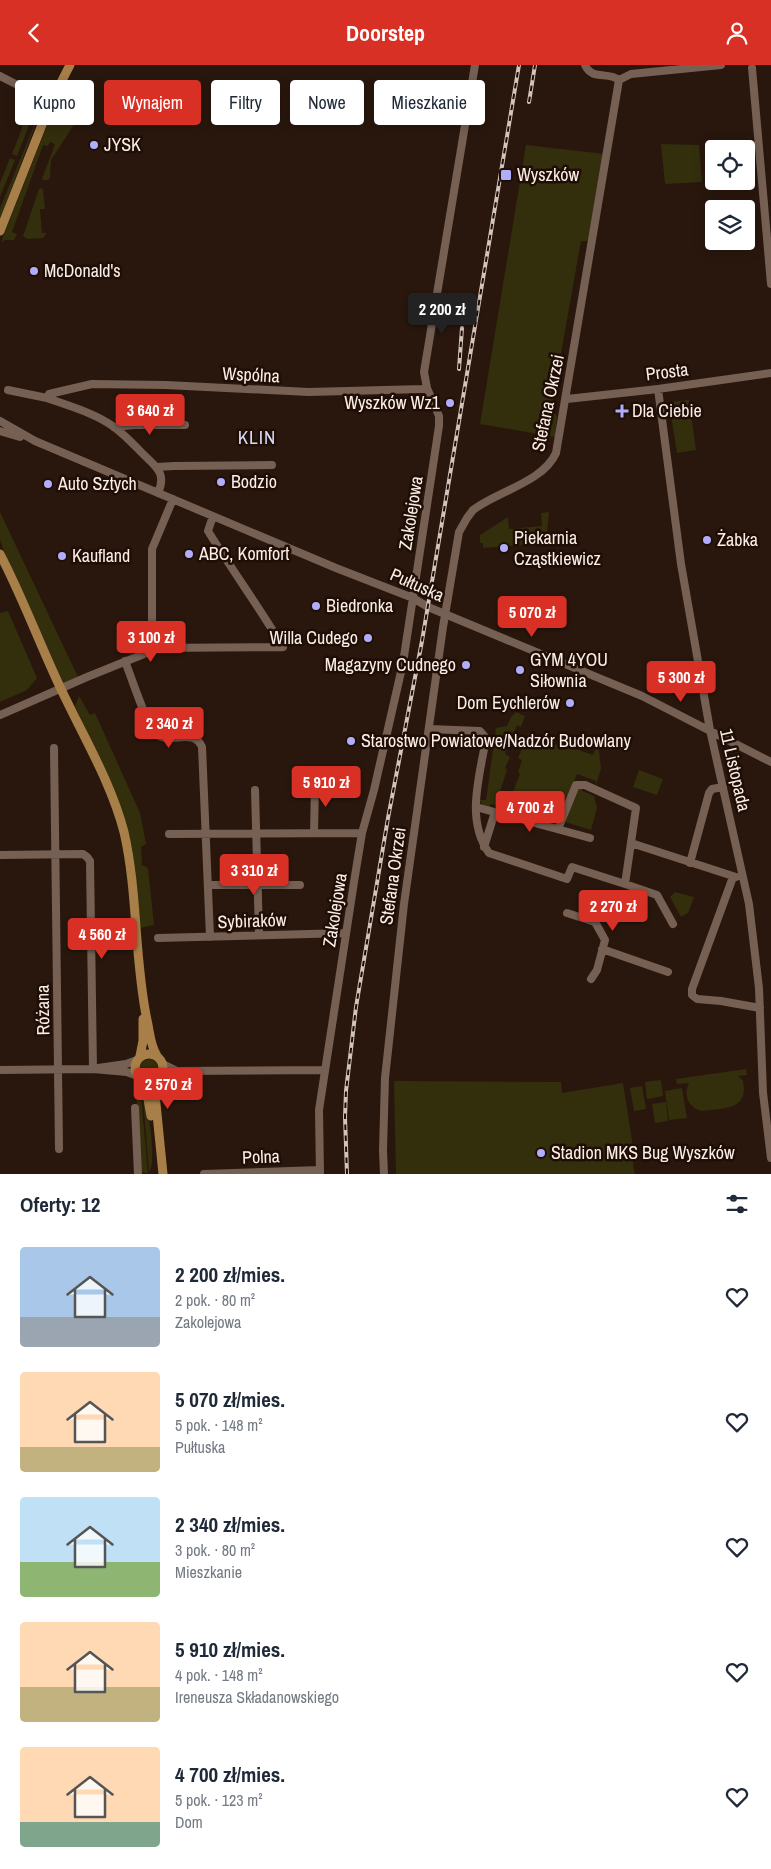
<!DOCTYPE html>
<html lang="pl">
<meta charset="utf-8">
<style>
body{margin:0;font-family:"Archivo Narrow",sans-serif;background:#f6f6f7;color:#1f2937;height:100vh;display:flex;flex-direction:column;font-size:19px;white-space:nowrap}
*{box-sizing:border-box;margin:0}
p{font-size:16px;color:#747a83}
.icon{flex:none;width:28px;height:28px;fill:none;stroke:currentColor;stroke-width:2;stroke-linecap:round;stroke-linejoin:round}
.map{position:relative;height:1109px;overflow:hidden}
.panel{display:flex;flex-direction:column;background:#fff;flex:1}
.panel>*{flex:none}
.banner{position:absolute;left:15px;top:15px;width:500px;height:45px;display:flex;gap:10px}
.fabs{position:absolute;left:705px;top:75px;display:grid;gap:10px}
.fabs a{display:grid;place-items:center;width:50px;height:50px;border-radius:5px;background:#fff;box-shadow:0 2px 12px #0003;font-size:25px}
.price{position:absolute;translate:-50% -42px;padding:0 11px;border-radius:5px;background:#d93025;color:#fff;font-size:16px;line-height:32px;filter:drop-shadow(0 1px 2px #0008)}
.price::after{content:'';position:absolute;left:50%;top:30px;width:15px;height:11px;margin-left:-8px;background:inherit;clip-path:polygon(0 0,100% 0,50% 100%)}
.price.on{background:#222;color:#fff}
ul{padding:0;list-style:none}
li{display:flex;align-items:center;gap:15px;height:125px;padding:0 20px}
li span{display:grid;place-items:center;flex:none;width:140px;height:100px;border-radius:5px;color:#555}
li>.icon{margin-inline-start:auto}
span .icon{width:60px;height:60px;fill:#fffc;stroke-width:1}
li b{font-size:21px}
h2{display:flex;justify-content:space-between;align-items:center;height:60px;padding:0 20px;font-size:21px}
.pill{padding:0 18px;border-radius:5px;background:#fff;box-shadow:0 2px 12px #0003;font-size:18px;line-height:45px}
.pill.on{background:#d93025;color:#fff}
header{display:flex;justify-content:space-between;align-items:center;height:65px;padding:0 20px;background:#d93025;color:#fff;font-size:22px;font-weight:700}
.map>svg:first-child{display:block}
</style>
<header><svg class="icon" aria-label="back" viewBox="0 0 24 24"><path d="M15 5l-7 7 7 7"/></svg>Doorstep<svg class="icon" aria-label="person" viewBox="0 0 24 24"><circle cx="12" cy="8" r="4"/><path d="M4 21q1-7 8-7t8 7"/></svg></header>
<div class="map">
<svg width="771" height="1109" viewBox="0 0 771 1109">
<rect width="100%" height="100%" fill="#29170d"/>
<path fill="#332e0c" d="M26,34L31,35L28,45L30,58L17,91L12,89C15,80 20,71 22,62C24,52 17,41 26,34Z
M37,39L39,42L38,53L0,155V143L34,61V50Z
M74,42L79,46V52L51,95L50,113L48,115H43L42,114L55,79L50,77L48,81L43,80L12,167L17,169L14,175H5L1,177L50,53L61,44Z
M661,79L699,80L702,117L665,119Z
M526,80L605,89L590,176H581L551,345L557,351L555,372L480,359Z
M10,93L15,95L0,132V118Z
M41,123L43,125L45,144H40L42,168H47L43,173L27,174L23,171L39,124Z
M689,335L696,385L677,388L669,337Z
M0,447L78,612L62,619L6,492L0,475Z
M549,447L546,478L483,483V478H480V470L508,452L509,464L542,461L541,448Z
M8,546L37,613L27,625L0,637V548Z
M79,631L90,650L95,648L140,748L146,779L141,782L142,800L148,803L154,860L140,863L112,722L75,641Z
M516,647L525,651L521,662L517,660L505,689L510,692L505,703L507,705L498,732L509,737L520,709L518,707L522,695L518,693L529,667L552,675V678L565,683L567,681L593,690L598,678L601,704L595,722L596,716L577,709L562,746L559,745L554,756L513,745L512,750L507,748V743L490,739L489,743L483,740L479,735H486L496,663L507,661L511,652Z
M639,705L663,714L657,730L633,722Z
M583,722L582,726L594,731L597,743L591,765L562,756L576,724Z
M675,827L694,832L688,848L681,852L670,832Z
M140 1003a9 9 0 1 1 18 0a9 9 0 1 1-18 0Z
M746,1004L747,1010L738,1011L743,1016C749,1046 723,1043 702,1046C688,1043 683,1030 689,1018L677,1019L676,1014Z
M661,1015L663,1031L647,1034L645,1017Z
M394,1016L561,1017L562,1028L623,1018L633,1082L636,1092L633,1099L635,1109H396Z
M642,1021L646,1044L634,1046L630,1023Z
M682,1023L687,1053L669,1055L665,1026Z
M136,1026L141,1031L148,1108H144L140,1105Z
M146,1032C148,1045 157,1099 149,1107L143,1034Z
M666,1037L668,1056L655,1058L652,1039Z"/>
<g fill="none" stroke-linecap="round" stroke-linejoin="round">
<path stroke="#766054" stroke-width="8" d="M585,0C592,16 608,6 619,15
M752,3L771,219
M0,11L51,37
M619,15L631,9L721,0
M658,324L681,499L710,665L749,839L759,923L763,1028L771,1093
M8,325L47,333
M567,334L658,324L771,308
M0,356L35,376L336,503L413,533L428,542L642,631L771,697
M114,362L134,360H185
M0,366L20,372
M156,402L174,401L272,400
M158,428C167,408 156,402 143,389C134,380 125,370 114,362C95,348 69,341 47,333L49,329L92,319L166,320L309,327L423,324L427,323
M213,451L208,466C232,505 259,542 283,582
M152,583L283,582
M125,596C130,609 148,663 156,669C170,680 194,662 202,682L210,872
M0,650L87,612L144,589L152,583V484L173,434
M429,664L480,666L486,673C480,711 465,754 489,788L567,814L572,802L625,819L636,743L585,720H576L558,764
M54,683L59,1084
M255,725L259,870
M476,742L590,773
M314,768L315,719
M169,769L362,768
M631,778L736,812
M484,782L495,747
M0,790L83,789L87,792L90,796L93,1004
M690,798L709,728L712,724L723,722
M733,812L692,924V930L697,934L721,936L760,943
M625,819L657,830L673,859
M208,820H300
M567,848L595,857L605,875L597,905L591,914
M158,873L346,868
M602,884L668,907
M163,999L177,1006
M98,1003L126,999L137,995
M0,1005L93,1004L127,1007L137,1011
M161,1010L177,1006L325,1005
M135,1043L138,1109
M204,1109L320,1105
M320,1109L319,1045L354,817L362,768L374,725L403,598L439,361V351L427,323L424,307L475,0
M384,1109L383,1085L385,1013L404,839L443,562L459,467L467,453L473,445C498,426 543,417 556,388L619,15"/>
<path stroke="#a87f48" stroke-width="9" d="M0,166L51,37L70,0
M0,489C23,533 40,580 61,624C83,671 111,717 124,767C138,828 134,893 147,955C150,968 150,980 157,991
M135 1003a14 14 0 1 1 28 0a14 14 0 1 1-28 0Z
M140,991L143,976V954
M158,1014L155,1029L163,1109
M142,1015L146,1023L151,1051"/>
<g stroke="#d2c4bc" stroke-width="4">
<path id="rail" d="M529,37L535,0
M459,304L462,263
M347,1109L345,1052L346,1026L356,942L388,753L422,576L519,0"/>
</g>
<use href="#rail" stroke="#1f0e05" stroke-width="2" stroke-dasharray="5.5" stroke-linecap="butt"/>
</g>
<g fill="#b0aefa" stroke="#1f0e05" stroke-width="2">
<circle cx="94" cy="80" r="5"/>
<rect x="500" y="104" width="12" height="12" rx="2.5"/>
<circle cx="34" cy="206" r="5"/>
<circle cx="450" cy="338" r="5"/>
<path d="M619.5 338.5h5v5h5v5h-5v5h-5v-5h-5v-5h5z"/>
<circle cx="221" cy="417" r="5"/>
<circle cx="48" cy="419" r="5"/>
<circle cx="707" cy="475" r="5"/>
<circle cx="504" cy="483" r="5"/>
<circle cx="189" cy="489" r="5"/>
<circle cx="62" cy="491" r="5"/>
<circle cx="316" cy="541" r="5"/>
<circle cx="368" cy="573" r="5"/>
<circle cx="466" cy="600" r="5"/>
<circle cx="520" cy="605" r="5"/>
<circle cx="570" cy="638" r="5"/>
<circle cx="351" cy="676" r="5"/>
<circle cx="541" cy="1088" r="5"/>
</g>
<g text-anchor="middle" stroke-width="5" stroke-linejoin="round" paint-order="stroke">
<g font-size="18" fill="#fbeee7" stroke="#1f0e05" text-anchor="start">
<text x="104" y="86">JYSK</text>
<text x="517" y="116">Wyszków</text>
<text x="44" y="212">McDonald's</text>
<text x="440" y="344" text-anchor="end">Wyszków Wz1</text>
<text x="632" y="352">Dla Ciebie</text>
<text x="231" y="423">Bodzio</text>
<text x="58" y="425">Auto Sztych</text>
<text x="514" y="479">Piekarnia<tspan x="514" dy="21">Cząstkiewicz</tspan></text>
<text x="717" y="481">Żabka</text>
<text x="199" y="495">ABC, Komfort</text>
<text x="72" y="497">Kaufland</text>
<text x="326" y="547">Biedronka</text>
<text x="358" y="579" text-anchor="end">Willa Cudego</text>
<text x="530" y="601">GYM 4YOU<tspan x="530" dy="21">Siłownia</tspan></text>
<text x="456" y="606" text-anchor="end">Magazyny Cudnego</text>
<text x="560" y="644" text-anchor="end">Dom Eychlerów</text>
<text x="361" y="682">Starostwo Powiatowe/Nadzór Budowlany</text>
<text x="551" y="1094">Stadion MKS Bug Wyszków</text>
</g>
<g font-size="18" fill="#fbeee7" stroke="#1f0e05">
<text transform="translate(667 307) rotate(-7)" y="6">Prosta</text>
<text transform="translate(251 310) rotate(3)" y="6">Wspólna</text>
<text transform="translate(548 338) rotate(-78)" y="6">Stefana Okrzei</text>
<text transform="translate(411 448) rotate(-81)" y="6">Zakolejowa</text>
<text transform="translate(417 520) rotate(24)" y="6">Pułtuska</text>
<text transform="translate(735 705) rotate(77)" y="6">11 Listopada</text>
<text transform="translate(393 811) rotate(-82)" y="6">Stefana Okrzei</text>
<text transform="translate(335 845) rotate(-81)" y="6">Zakolejowa</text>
<text transform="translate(252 856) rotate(-2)" y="6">Sybiraków</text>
<text transform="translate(43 945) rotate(-91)" y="6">Różana</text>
<text transform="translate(261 1092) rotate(-2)" y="6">Polna</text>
</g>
<g font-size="19" letter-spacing="1" fill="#d9d9f7" stroke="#1f0e05">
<text x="257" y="379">KLIN</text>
</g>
</g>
</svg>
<div class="fabs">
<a><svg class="icon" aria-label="locate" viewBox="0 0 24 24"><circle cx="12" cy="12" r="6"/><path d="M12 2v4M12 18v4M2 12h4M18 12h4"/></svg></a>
<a><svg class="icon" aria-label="layers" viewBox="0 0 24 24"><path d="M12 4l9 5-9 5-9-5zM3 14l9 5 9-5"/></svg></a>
</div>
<b class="price on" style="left:442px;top:270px">2 200 zł</b>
<b class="price" style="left:150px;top:371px">3 640 zł</b>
<b class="price" style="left:532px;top:573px">5 070 zł</b>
<b class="price" style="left:151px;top:598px">3 100 zł</b>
<b class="price" style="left:681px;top:638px">5 300 zł</b>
<b class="price" style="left:169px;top:684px">2 340 zł</b>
<b class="price" style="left:326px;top:743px">5 910 zł</b>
<b class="price" style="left:530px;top:768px">4 700 zł</b>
<b class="price" style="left:254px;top:831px">3 310 zł</b>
<b class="price" style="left:613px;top:867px">2 270 zł</b>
<b class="price" style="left:102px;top:895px">4 560 zł</b>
<b class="price" style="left:168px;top:1045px">2 570 zł</b>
<div class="banner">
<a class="pill">Kupno</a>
<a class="pill on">Wynajem</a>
<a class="pill">Filtry</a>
<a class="pill">Nowe</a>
<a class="pill">Mieszkanie</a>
</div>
</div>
<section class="panel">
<h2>Oferty: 12<svg class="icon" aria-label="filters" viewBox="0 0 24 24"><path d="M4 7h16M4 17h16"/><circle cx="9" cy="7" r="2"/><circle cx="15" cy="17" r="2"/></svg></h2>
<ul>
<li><span style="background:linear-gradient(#a9c7e8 70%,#9aa5b1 0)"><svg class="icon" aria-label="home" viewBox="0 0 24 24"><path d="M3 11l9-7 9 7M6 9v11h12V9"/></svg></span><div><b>2 200 zł/mies.</b><p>2 pok. · 80 m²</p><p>Zakolejowa</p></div><svg class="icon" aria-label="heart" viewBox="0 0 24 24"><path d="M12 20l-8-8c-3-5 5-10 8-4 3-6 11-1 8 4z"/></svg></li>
<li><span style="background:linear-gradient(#ffd9b3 75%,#c2b280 0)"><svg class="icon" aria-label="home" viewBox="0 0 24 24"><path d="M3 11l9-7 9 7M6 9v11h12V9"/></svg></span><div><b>5 070 zł/mies.</b><p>5 pok. · 148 m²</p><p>Pułtuska</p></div><svg class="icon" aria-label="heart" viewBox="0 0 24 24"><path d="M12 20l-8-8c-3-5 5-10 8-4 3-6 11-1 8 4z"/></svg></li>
<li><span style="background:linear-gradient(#bfe0f5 65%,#8fb573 0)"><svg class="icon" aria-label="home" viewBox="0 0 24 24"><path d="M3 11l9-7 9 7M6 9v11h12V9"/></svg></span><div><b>2 340 zł/mies.</b><p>3 pok. · 80 m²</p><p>Mieszkanie</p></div><svg class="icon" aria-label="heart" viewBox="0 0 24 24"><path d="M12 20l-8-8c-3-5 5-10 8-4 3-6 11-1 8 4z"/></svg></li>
<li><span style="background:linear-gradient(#ffd9b3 65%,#c2b280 0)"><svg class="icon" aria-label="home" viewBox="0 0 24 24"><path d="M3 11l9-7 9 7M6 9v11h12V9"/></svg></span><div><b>5 910 zł/mies.</b><p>4 pok. · 148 m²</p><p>Ireneusza Składanowskiego</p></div><svg class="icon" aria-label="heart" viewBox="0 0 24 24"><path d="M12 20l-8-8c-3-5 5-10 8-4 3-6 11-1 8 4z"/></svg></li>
<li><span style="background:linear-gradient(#ffd9b3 75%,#7fa58c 0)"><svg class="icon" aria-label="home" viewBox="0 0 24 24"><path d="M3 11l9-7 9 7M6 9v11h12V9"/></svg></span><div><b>4 700 zł/mies.</b><p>5 pok. · 123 m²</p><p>Dom</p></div><svg class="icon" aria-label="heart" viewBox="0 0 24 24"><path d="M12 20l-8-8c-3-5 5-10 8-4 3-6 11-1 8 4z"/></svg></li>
</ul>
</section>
